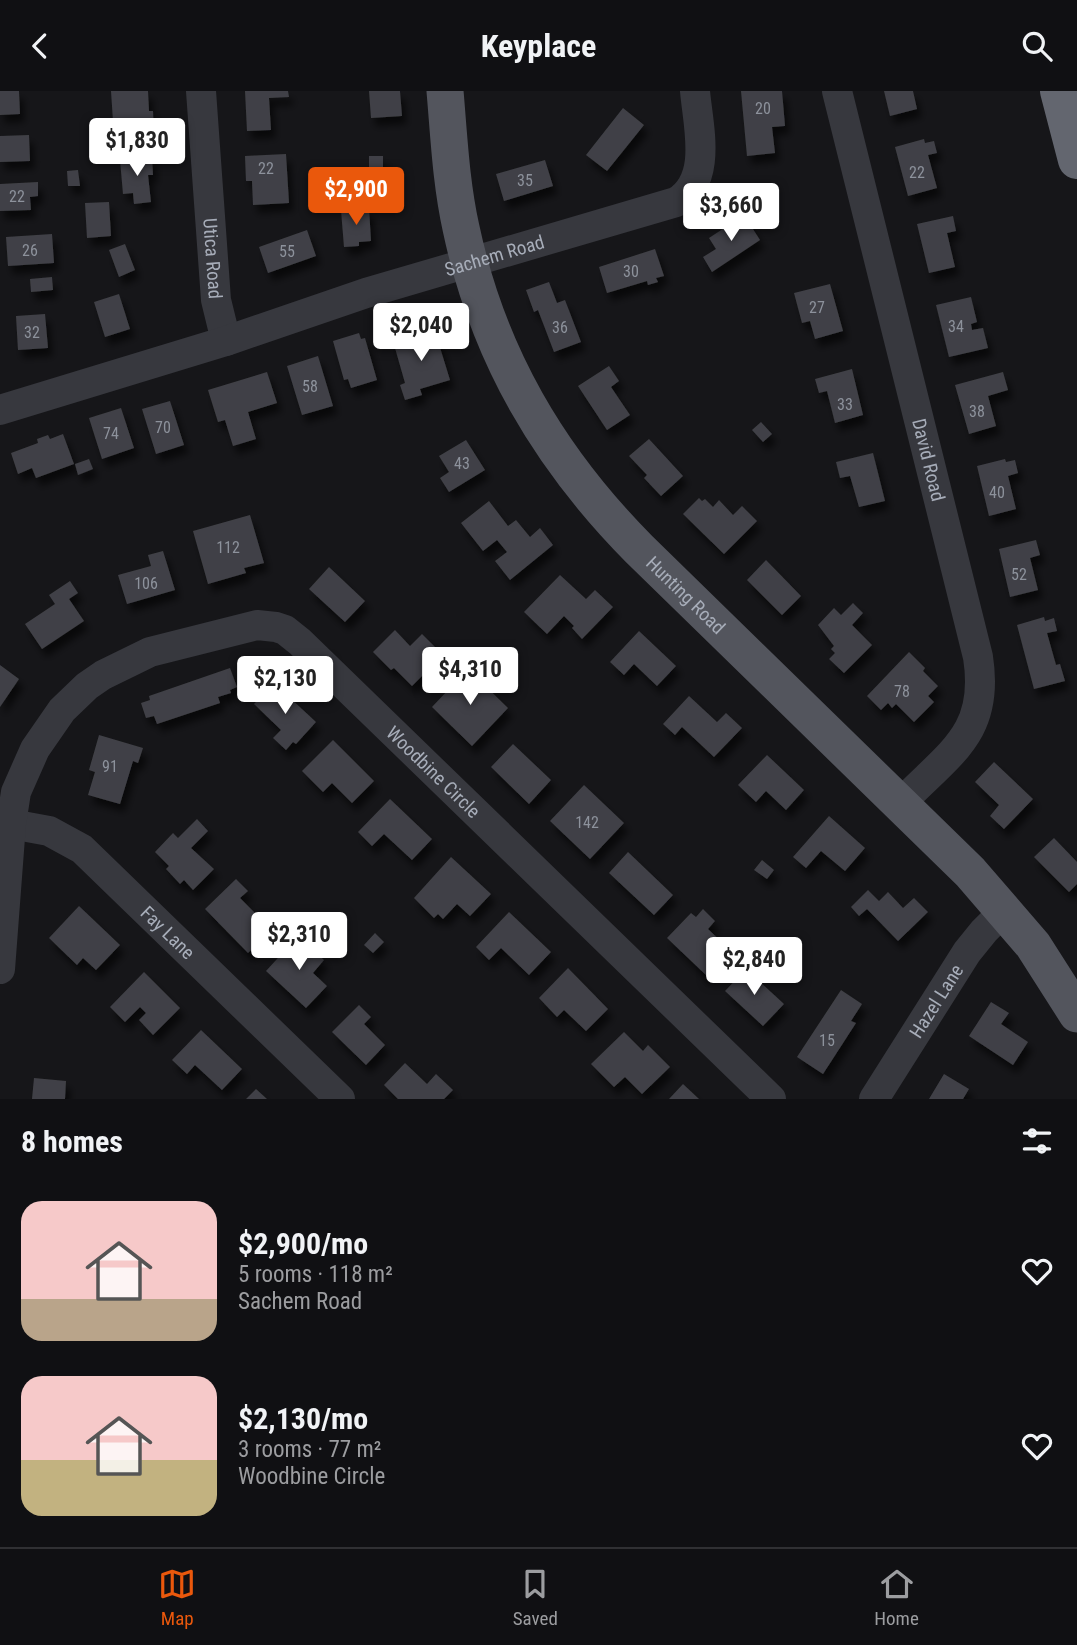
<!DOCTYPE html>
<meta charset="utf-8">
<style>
body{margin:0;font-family:"Roboto Condensed",sans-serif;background:#19191c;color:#f1f3f6;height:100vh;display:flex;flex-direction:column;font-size:26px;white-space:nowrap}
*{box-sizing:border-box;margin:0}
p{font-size:23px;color:#9c9da0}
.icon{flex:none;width:38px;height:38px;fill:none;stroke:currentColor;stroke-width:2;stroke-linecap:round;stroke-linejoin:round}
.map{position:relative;height:1008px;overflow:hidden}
.sheet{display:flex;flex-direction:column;background:#101013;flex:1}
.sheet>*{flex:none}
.price{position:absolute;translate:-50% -60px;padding:0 16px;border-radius:7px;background:#fff;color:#222;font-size:23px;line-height:46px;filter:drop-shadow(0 2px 4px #0008)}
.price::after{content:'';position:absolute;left:50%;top:42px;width:21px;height:16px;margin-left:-10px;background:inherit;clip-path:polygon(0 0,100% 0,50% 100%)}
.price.on{background:#ea580c;color:#fff}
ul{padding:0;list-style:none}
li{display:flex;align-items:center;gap:21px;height:175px;padding:0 21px}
li span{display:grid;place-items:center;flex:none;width:196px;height:140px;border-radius:21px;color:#555}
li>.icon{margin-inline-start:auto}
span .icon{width:84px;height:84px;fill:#fffc;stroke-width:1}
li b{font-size:30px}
h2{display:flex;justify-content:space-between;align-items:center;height:84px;padding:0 21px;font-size:30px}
header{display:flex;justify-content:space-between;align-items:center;height:91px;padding:0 21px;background:#101013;font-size:32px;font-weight:700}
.tabs{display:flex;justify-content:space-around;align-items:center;height:98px;border-top:2px solid #303033;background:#101013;font-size:19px;color:#9c9da0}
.tabs a{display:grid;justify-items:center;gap:4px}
.tabs .on{color:#ea580c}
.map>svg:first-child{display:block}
</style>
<header><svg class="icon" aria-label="back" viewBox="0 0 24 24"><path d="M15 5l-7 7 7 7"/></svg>Keyplace<svg class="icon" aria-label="search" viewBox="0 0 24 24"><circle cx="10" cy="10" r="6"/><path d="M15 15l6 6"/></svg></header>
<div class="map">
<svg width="1077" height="1008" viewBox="0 0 1077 1008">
<defs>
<filter id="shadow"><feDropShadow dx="4.5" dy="8" stdDeviation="3.5" flood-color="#0009"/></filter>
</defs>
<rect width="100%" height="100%" fill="#161619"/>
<path fill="#404146" filter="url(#shadow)" d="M0,0H19L20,23L0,24Z
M111,0H148L149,20H153L154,43L114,45Z
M245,0H288L289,6L269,7L271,39L247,40Z
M369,0H400L402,25L371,27Z
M741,0H782L785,35L772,36L775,62L747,65Z
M884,0H913L917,18L890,25Z
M623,17L644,34L607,80L586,64Z
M29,44L30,70L0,71V45Z
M924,48L925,52L934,50L937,62L928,64L937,97L908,105L895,56Z
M286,63L289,112L253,114L252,90H246L245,65Z
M152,65L153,84H148L151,111L134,113L133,102L123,103L120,69Z
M369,65H383V77H369Z
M545,69L553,95L504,110L496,83Z
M78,79L80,95H68L67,80Z
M38,91V105L30,106L31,119L0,120V93Z
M109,111L111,145L87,147L85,112Z
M369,117L371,150L359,151V155L344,156L341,119Z
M744,124L760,149L712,181L703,166L716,158L709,147Z
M953,125L956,140L947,142L955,176L929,182L917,133Z
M307,139L316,165L268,182L259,156Z
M52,143L54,172L8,175L6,146Z
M125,153L135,179L119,186L109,159Z
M655,158L664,185L656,187L658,191L648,194L647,190L607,202L599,176Z
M52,186L53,199L31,201L30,188Z
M549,191L557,212L565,209L581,251L554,261L538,219L534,221L526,199Z
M830,193L843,240L815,248L810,230L802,232L794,202Z
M119,203L130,238L105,246L94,211Z
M971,206L977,231L971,233L972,239L983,237L988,257L949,266L936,214Z
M45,223L48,257L18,259L16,225Z
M434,237L450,289L420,298L422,304L405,309L400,294L405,292L393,250Z
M359,242L361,248L365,247L377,289L351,297L348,288L344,289L333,250Z
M318,265L333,315L302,324L287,275Z
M609,275L619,290L611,296L630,324L607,339L578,295Z
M852,278L863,324L835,332L827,300L819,302L815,288Z
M267,281L277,312L248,321L256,348L233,355L225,329L218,331L208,299Z
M1003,281L1008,299L988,305L996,335L969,343L955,294Z
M170,310L184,354L156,363L142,318Z
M121,317L134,357L102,368L89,327Z
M761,331L772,343L763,351L752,339Z
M63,343L74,373L36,387L32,377L18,383L11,362L38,352L37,348L48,344L50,348Z
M649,348L683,385L661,405L644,387L647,384L629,365Z
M466,349L485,379L449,401L440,387L449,381L439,365Z
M873,362L885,410L859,416L850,385L840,387L836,371Z
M89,368L93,378L78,384L75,373Z
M1005,368L1006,371L1015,369L1018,382L1008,385L1016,418L989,425L977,375Z
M699,407L702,410L705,408L713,416L719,409L733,424L742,415L757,430L724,463L683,423Z
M489,410L508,435L516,429L530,446L540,437L553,454L510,489L495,470L507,461L497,449L483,460L461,432Z
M250,424L264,472L244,477L246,482L208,493L193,440Z
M1036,449L1040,464L1030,467L1038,499L1010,506L999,458Z
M163,460L175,499L127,513L118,484L151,475L148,464Z
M766,469L801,505L782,524L747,489Z
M329,476L365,510L345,531L309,498Z
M560,484L586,508L595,499L613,516L582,548L572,537L574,535L564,525L547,543L524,521Z
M70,490L78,502L69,508L84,530L42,558L25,533L55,513L49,504Z
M853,512L863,522L852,534L872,554L844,582L829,568L835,562L831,558L834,555L818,534L834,517L841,524Z
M1044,526L1045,530L1054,527L1057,540L1047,542L1056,574L1060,573L1065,590L1034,598L1017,534Z
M395,539L410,555L422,543L446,567L433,580L430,577L412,595L394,577L391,579L373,561Z
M639,540L676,575L657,595L634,573L624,584L610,571Z
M909,561L925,577L923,580L938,595L928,605L934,611L914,631L896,613L892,617L888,612L881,619L867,605Z
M0,574L19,588L0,616Z
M230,577L237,596L230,599L231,602L218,606L220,612L157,633L154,625L146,627L141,612L150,609L149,605Z
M468,578L508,617L472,655L432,616Z
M274,592L316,631L296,653L293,651L286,659L273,647L281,639L254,613Z
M689,605L717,631L726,622L742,637L714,666L682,636L675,644L663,633Z
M99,644L143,657L138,672L133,670L120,713L88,704L95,681L89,679Z
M333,649L374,690L352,712L332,692L323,701L302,680Z
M513,653L551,689L529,713L491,676Z
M767,664L804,699L786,719L766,700L756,711L738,694Z
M994,671L1033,708L1004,738L990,725L999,714L975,691Z
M584,694L624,732L590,768L550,730Z
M390,708L432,748L412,769L384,743L372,755L358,741Z
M829,725L865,757L845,780L821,760L806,777L793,766Z
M197,728L208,740L191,757L214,778L193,799L184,789L180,793L166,778L169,775L155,761L173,742L178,747Z
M1054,747L1077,771V793L1069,801L1034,766Z
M628,761L673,804L654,824L609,782Z
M451,766L491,803L470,825L457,813L443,828L438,823L434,827L414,807Z
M762,769L774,779L767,788L754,779Z
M236,788L248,800L240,807L272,839L248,862L205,818Z
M868,799L879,810L888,801L903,817L914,807L928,821L898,850L867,818L859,825L851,816Z
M79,815L120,854L96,879L83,867L77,874L49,847Z
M703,818L715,830L708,838L731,860L707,885L667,847L691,822L696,826Z
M509,821L551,861L529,884L501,857L489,869L476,856Z
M375,842L384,851L373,862L364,854Z
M298,845L324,869L313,882L327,895L306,917L266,880Z
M568,877L608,918L586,940L564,919L557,926L539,907Z
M746,878L784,913L763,935L725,900Z
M144,881L180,917L153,944L139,929L146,922L140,916L125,931L110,916Z
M841,899L862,913L851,930L856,932L823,983L797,966Z
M991,911L1009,922L1001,933L1028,951L1013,974L969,945Z
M359,914L371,926L364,933L385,954L366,974L332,941Z
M201,939L242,978L222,999L195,974L187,983L172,969Z
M624,941L643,960L648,954L670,976L642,1003L625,986L614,996L591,973Z
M405,972L427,993L436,983L453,999L444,1008H398L384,994Z
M944,983L969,998L963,1008H929Z
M34,987L66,990L65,1008H32Z
M683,993L699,1008H669Z
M256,998L267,1008H246Z"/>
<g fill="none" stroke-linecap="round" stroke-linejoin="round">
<g stroke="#37383e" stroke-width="30">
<path id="s1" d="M201,0L216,209L226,250"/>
<path id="s2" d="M837,0L978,566C990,643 949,662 901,712"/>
<path id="s3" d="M0,319L226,250L366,202L676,111C713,89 698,35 695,0"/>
<path id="s4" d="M11,733L49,740L82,758L340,1008"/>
<path id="s5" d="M0,878L11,733L16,701L35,658L62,619L87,595L103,584L150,561L257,534L276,536L285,539L300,551L771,1008"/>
<path id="s6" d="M874,1008L967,861L984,840L1005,819"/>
</g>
<path stroke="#53555d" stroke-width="37" id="s7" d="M445,0C449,46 451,92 461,137C488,264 549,367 639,458L970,781L1033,854L1077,923"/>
<path stroke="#63666f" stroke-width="38" d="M1059,0L1077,69"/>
</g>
<g text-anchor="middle" stroke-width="7" stroke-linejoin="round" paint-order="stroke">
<g font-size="16" fill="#8d929c">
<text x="763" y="23">20</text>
<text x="266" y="83">22</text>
<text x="917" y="87">22</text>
<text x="525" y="95">35</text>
<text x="17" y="111">22</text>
<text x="30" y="165">26</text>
<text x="287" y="166">55</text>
<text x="631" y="186">30</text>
<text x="817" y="222">27</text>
<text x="956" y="241">34</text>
<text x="560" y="242">36</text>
<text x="32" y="247">32</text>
<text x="310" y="301">58</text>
<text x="845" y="319">33</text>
<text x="977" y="326">38</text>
<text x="163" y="342">70</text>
<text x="111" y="348">74</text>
<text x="462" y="378">43</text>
<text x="997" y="407">40</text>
<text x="228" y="462">112</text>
<text x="1019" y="489">52</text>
<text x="146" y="498">106</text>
<text x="902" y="606">78</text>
<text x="110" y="681">91</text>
<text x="587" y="737">142</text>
<text x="827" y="955">15</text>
</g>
<g font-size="19" fill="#a7adb9" stroke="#111114">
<text dy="7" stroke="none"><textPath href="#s3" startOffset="518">Sachem Road</textPath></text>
<text dy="7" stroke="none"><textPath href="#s1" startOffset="168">Utica Road</textPath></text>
<text dy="7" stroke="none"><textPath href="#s2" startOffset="380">David Road</textPath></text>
<text dy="7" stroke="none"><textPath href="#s7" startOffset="576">Hunting Road</textPath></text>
<text dy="7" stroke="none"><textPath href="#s5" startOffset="723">Woodbine Circle</textPath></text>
<text dy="7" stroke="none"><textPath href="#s4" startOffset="196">Fay Lane</textPath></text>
<text dy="7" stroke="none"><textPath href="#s6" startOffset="116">Hazel Lane</textPath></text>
</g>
</g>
</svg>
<b class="price" style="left:137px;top:87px">$1,830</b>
<b class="price on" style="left:356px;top:136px">$2,900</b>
<b class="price" style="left:731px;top:152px">$3,660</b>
<b class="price" style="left:421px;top:272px">$2,040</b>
<b class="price" style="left:470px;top:616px">$4,310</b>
<b class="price" style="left:285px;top:625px">$2,130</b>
<b class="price" style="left:299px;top:881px">$2,310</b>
<b class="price" style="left:754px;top:906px">$2,840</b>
</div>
<section class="sheet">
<h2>8 homes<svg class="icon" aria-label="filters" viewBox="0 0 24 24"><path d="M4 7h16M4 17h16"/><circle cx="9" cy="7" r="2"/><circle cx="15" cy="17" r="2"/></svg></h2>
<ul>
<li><span style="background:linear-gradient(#f6c9c9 70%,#b9a48a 0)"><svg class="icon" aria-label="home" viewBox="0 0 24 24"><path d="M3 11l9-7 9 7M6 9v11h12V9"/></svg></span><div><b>$2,900/mo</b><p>5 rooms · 118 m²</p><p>Sachem Road</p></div><svg class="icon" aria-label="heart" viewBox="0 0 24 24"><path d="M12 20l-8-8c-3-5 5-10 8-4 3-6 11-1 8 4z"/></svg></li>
<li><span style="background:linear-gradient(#f6c9c9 60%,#c2b280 0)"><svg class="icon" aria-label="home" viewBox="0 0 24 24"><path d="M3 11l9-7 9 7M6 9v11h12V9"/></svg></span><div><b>$2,130/mo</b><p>3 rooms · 77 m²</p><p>Woodbine Circle</p></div><svg class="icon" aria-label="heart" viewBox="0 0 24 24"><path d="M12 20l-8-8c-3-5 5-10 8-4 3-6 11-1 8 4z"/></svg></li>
</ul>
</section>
<nav class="tabs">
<a class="on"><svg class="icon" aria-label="map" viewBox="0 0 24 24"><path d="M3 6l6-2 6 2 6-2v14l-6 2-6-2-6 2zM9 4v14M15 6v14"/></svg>Map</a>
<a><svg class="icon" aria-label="saved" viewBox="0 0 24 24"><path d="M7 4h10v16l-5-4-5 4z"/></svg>Saved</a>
<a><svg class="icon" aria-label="home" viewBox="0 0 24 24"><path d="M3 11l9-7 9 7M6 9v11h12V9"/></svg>Home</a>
</nav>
